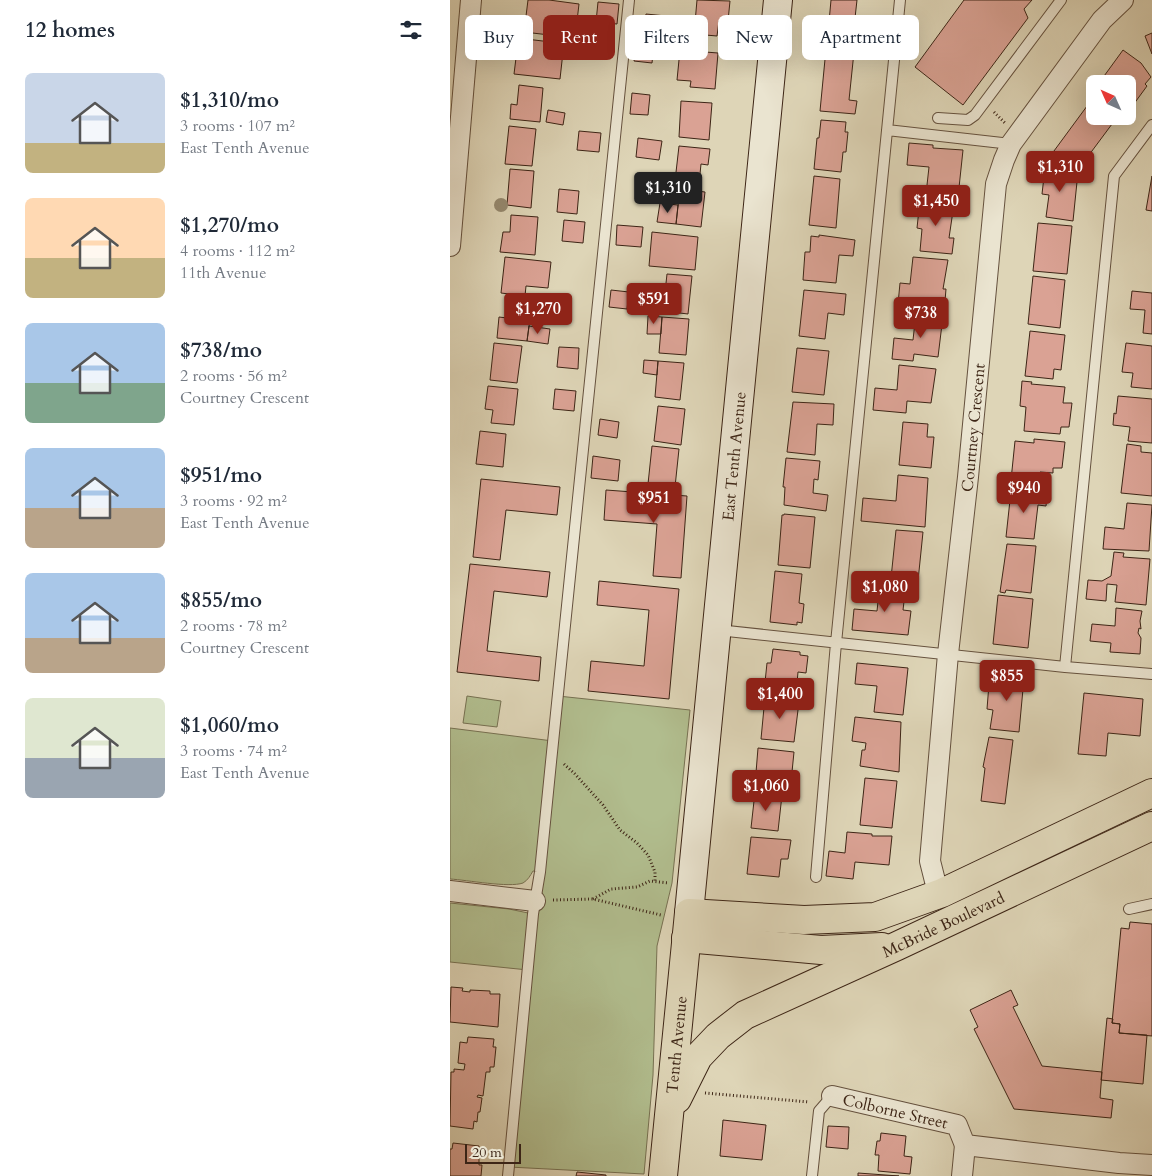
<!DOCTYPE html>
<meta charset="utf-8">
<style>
body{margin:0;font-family:Cardo,serif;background:#f6f6f7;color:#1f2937;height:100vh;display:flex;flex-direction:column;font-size:19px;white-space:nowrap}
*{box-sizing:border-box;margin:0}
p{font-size:16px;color:#747a83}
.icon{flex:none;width:28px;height:28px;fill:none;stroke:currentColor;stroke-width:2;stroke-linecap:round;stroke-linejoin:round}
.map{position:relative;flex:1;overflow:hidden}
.side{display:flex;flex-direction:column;background:#fff;width:450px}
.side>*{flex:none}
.hud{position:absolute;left:15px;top:15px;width:475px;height:45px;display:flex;gap:10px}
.needle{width:32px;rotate:315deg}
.fabs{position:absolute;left:636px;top:75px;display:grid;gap:10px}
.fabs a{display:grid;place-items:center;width:50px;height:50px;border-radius:8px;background:#fff;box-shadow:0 5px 20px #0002;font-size:25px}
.scale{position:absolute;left:15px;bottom:12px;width:56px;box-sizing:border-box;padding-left:5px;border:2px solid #3d2516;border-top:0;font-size:14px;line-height:18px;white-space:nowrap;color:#3d2516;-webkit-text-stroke:4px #eae4d0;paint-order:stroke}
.price{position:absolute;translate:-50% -42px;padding:0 11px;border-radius:5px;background:#8f2418;color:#fff;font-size:16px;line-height:32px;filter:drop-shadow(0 1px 2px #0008)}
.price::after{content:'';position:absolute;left:50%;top:30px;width:15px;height:11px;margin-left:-8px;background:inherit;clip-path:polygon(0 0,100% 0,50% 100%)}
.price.on{background:#222;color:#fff}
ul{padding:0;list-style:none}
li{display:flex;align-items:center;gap:15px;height:125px;padding:0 25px}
li span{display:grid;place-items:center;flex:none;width:140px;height:100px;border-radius:8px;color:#555}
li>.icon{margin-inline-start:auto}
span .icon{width:60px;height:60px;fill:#fffc;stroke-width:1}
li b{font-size:21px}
h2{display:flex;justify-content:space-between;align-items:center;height:60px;padding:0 25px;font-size:21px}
.chip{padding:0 18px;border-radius:8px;background:#fff;box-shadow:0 5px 20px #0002;font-size:18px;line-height:45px}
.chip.on{background:#8f2418;color:#fff}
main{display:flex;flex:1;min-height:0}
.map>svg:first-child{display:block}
</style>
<main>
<section class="side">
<h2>12 homes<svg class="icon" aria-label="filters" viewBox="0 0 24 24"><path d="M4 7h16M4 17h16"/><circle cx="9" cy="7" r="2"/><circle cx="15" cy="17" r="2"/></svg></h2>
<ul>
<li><span style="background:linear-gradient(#c9d6e8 70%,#c2b280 0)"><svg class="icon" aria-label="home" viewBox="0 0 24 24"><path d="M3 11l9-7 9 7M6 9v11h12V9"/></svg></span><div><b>$1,310/mo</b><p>3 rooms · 107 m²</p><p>East Tenth Avenue</p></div></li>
<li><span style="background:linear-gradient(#ffd9b3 60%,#c2b280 0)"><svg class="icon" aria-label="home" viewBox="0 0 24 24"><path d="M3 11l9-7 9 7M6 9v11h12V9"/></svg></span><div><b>$1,270/mo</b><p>4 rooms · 112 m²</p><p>11th Avenue</p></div></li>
<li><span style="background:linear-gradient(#a9c7e8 60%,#7fa58c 0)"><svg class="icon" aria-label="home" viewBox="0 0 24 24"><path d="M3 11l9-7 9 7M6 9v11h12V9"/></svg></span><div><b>$738/mo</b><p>2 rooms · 56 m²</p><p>Courtney Crescent</p></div></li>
<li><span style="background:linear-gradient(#a9c7e8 60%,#b9a48a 0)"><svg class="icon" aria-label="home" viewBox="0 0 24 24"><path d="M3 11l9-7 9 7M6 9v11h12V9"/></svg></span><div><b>$951/mo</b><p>3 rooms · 92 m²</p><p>East Tenth Avenue</p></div></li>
<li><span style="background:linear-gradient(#a9c7e8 65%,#b9a48a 0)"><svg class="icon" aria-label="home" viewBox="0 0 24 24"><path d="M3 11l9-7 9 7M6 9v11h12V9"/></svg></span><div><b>$855/mo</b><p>2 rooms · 78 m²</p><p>Courtney Crescent</p></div></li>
<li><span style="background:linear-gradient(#dfe7d0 60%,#9aa5b1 0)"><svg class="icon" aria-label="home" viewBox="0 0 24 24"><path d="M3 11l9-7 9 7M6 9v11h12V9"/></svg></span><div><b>$1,060/mo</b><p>3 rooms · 74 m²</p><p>East Tenth Avenue</p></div></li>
</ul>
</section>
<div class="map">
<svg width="702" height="1176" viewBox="0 0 702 1176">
<rect width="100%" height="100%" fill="#ded5b7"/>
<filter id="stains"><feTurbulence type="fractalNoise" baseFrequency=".004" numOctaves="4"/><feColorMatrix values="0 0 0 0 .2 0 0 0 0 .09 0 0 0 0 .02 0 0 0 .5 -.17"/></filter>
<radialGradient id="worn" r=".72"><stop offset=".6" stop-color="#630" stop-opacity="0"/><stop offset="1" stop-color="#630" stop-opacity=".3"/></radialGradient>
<path fill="#b1bd8e" stroke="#777152" d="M17,696L51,701L47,727L13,723Z
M108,696L240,710L222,883L207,946L203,1075L194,1174L59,1167L78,970L0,962V903L59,909L83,914L89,872L83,871C80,876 78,880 73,883C59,888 17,880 0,879V728L103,741Z"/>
<path fill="#daa294" stroke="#3d2516" d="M78,0H99L129,4L125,38L74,32Z
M247,0L280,1L278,21H269L267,36L244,34Z
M381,0H407L403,36L378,33Z
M514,0H582L574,9L578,18L513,105L465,67Z
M148,2L169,4L167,24L146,22Z
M196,14L216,16L214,37L193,35Z
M702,33V54L695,36Z
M76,39L101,42L100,50L113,52L110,79L64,74L66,58L73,59Z
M186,42L204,44L202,63L184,61Z
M376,49L404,52L399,100L407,101L405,114L370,111Z
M230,50L268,53L265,89L240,87L241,81L227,80Z
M673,50L691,63L701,77L695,84L697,86L678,112V84L649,83Z
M69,85L93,88L90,122L60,119L61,104L67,105Z
M182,93L200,95L198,115L180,114Z
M231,101L262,103L259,140L229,137Z
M640,102L645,105V116H660L665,120L636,159L630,155L620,169L601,155Z
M98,110L115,113L113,125L96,122Z
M371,120L396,122L395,132H398L396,152H393L391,172L364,169L367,138H369Z
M59,126L86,129L82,166L55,164Z
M129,131L151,133L149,152L127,150Z
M188,138L212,141L209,160L186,157Z
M459,143L483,145V148L513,150L508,197L476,194L479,167L457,165Z
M229,146L260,149L258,165L251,164L249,184L225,181Z
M595,168L628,172L623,221L596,217L599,195L592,194Z
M60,169L84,171L81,208L57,205Z
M364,176L390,179L386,228L359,225Z
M702,176V211L696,210Z
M109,189L129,191L127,214L107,212Z
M230,189L255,192L251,227L226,224Z
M470,200L504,204L499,238H504L502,254L470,251L472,229L467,228Z
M210,203L228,205L226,224L207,222Z
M61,215L88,217L85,255L50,252L53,232H60Z
M114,220L135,222L133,243L112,241Z
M588,223L622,226L617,274L583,271Z
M167,225L193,227L191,247L166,245Z
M202,232L248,237L245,270L199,266Z
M369,235L405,240L403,256L389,255L386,283L353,280L355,252H360L361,236L369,237Z
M55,257L101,262L98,288L76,286L75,296L51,293Z
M463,257L498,260L493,289H496L495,301L473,299L472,306L448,304L450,283L460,284Z
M217,274L242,276L238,314L213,311Z
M583,276L615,280L610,328L578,324Z
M161,290L179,292L177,309L159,307Z
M354,290L396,294L394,315L378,313L375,339L349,336Z
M682,291L702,293V334L693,333L695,310L680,309Z
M59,301L82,304L77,341L47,338L49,317L57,318Z
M466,313L493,316L488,357L464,354L463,361L442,359L444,338L463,340Z
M198,316L212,317L211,334H197Z
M212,317L239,319L236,355L209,353Z
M79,326L100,329L98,344L77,341Z
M580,331L615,335L611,370L604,369L603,379L575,376Z
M44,343L72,346L67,383L40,380Z
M676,343L702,346V389L681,387L683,373L672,372Z
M109,347L129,348L128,369L107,367Z
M347,348L379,351L374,395L342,392Z
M194,360L208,361L207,375L193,373Z
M208,361L234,363L230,400L205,397Z
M449,365L486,369L481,403L457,401L456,413L423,410L425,388L447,390Z
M572,381L582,382L581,384L615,387L613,403H622L619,427H611L610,434L574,431L576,407L570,406Z
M38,386L68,389L64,425L41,423L43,410L35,409Z
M105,389L126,391L124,411L103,409Z
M668,396L702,399V443L678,441L680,427L663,425L664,413L666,414Z
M343,402L384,404L383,425L367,424L365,455L337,452Z
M208,406L235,409L231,445L204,441Z
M150,419L169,422L167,438L148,435Z
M453,422L478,424L477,437H484L481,468L449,465Z
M30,431L56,434L53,467L26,464Z
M584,439L615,442L612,468H603V473L590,472L589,483L561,480L565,441L584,443Z
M677,444L691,446V452L702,453V496L671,493Z
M202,446L229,449L225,487L198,484Z
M143,456L170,460L168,481L141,478Z
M336,458L370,461L368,480L364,479L363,493L378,495L376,511L334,505L335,487H333Z
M448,475L478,478L475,527L411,521L413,498L446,501Z
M31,479L110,487L107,515L56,510L50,560L23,557Z
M156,490L237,496L231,578L203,576L207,524L154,520Z
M561,491L589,494V496H597L596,506L588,505L584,539L556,537Z
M677,503L702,505L699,551L653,549L655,527L674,529Z
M334,514L365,517L360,568L328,565L332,515H334Z
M446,530L473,532L468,581L441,578Z
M557,544L586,546L581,593L556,590L555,593L550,592Z
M664,552L674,553L673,557L700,559L696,605L665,602L667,585L657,584L656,601L636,599L638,580L652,581L661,576Z
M20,564L100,572L97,597L44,591L37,651L91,657L89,681L7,672Z
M325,571L352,574L349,603L354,604L352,623L347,622V625L320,622Z
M149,581L229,589L219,699L138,691L141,661L194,666L199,610L147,605Z
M430,583L456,585L453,610L461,611L458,635L402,630L404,609L427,611Z
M548,595L583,599L578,648L543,644Z
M666,608L692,611L690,621L691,629L689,628L688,633L691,638L690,654L660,652L661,643L640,641L642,624L665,626Z
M323,649L350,652V655L358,656L356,673L348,672L346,694L314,692L317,663H321Z
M407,663L458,668L453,715L424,712L427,686L405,684Z
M555,672L578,674L576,690L573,689L569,732L540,729L543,710L537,709L539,684L554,685Z
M634,693L693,699L690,736L658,733L656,756L628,754Z
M315,697L349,702L344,742L311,739Z
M405,717L451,722L449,772L410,766L412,750H415L416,743L402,741Z
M539,737L563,740L555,804L531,801L535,768L533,767Z
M308,748L344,752L342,772H336L334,788L305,785Z
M415,778L447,781L442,828L410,825Z
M305,792L332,795L328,831L301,828Z
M397,832L422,834V836H442L439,865L405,862L403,879L376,876L379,851L395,853Z
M301,837L341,840L338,859H331L329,877L297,874Z
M680,922L702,924V1036L669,1033L670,1024L662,1023L671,928L679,929Z
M1,987L13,988L12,991L20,992V990L40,991V994H50L48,1027L0,1022Z
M561,990L568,1005L563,1007L592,1066L652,1072L650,1098L663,1100L661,1118L564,1109L524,1029L528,1027L520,1010Z
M657,1018L663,1019L662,1023L670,1024L669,1033L697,1035L693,1084L651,1080Z
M18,1037L44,1039L43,1047H46L44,1067H40V1072H36L33,1096L28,1095L27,1097L32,1098L30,1112H28L27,1122L24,1121L23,1129L0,1126L1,1072H4V1069L14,1070L15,1064L8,1063L10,1042L17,1043Z
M273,1120L316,1125L312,1160L270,1156Z
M378,1126L399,1127L398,1149L376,1147Z
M431,1133L456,1136L454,1156L462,1157L460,1174L428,1171L429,1155H425L427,1141H430Z
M3,1143L29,1146V1165H32L31,1176H0V1149H2Z
M127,1172L156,1175V1176H126Z
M408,1173L449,1176H408Z"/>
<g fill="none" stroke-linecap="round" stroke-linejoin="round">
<g stroke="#65513e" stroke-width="12">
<path id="service" d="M488,118L518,120L525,115L611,0
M437,130L561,144
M268,630L615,667L702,674
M615,667L664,176L702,125
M366,877L386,643L450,0
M679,909L702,904
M58,1176L83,914L90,872L101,762L179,0
M362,1176L369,1111L382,1096"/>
</g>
<g stroke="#65513e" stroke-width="22">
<g id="minor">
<path d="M0,246L21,0"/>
<path d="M0,891L85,901"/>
<path id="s1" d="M492,893L485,881L480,861L498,654L518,477L546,184L554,160L561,144L652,20L673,0"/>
<path id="s2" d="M382,1096L507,1125L515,1145L669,1163L702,1165"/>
<path d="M512,1176L515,1145"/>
</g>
</g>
<g stroke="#3d2516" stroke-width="30">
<g id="secondary">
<path id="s3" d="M239,913L328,0"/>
</g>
</g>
<g stroke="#3d2516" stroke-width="30">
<g id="primary">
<path d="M236,938L371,950L432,947"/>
<path id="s4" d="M227,1099L248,1057L268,1036L295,1015L447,946L702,826"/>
<path id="s5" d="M213,1176L239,913L354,920L425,917L492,893L702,793"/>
</g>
</g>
<path stroke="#3d2516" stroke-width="3" stroke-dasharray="1 2.5" stroke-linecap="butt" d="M544,112L555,123
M114,764L125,774L153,805L170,830L187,843L198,855L205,872V881
M143,899L161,889L187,887L200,881L219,883
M103,900L143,899L211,915
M255,1093L359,1102"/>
<use href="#service" stroke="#eae4d0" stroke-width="10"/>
<use href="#minor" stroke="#eae4d0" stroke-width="20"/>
<use href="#secondary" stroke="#eae4d0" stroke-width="28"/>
<use href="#primary" stroke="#ded5b7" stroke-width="28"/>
</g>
<circle fill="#95896f" cx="51" cy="205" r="7"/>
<g text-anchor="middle" stroke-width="5" stroke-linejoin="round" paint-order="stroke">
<g font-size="16" fill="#3d2516" stroke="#eae4d0">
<text dy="6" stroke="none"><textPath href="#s1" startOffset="470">Courtney Crescent</textPath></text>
<text dy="6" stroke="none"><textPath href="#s3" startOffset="459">East Tenth Avenue</textPath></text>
<text dy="6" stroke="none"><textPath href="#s4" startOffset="328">McBride Boulevard</textPath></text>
<text dy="6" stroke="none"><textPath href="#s5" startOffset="132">Tenth Avenue</textPath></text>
<text dy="6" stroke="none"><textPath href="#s2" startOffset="65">Colborne Street</textPath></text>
</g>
</g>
<rect width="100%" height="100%" filter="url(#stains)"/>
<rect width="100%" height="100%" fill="url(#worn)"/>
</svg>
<div class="fabs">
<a><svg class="needle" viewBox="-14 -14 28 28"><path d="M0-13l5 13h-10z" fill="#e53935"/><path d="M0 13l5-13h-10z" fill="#747a83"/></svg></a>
</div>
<div class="scale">20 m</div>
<b class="price" style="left:610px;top:193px">$1,310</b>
<b class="price on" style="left:218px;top:214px">$1,310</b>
<b class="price" style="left:486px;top:227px">$1,450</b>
<b class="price" style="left:204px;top:325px">$591</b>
<b class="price" style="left:88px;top:335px">$1,270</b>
<b class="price" style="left:471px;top:339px">$738</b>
<b class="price" style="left:574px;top:514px">$940</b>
<b class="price" style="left:204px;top:524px">$951</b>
<b class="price" style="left:435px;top:613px">$1,080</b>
<b class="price" style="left:557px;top:702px">$855</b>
<b class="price" style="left:330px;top:720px">$1,400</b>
<b class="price" style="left:316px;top:812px">$1,060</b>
<div class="hud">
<a class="chip">Buy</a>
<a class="chip on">Rent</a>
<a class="chip">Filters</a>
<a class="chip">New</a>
<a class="chip">Apartment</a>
</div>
</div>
</main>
